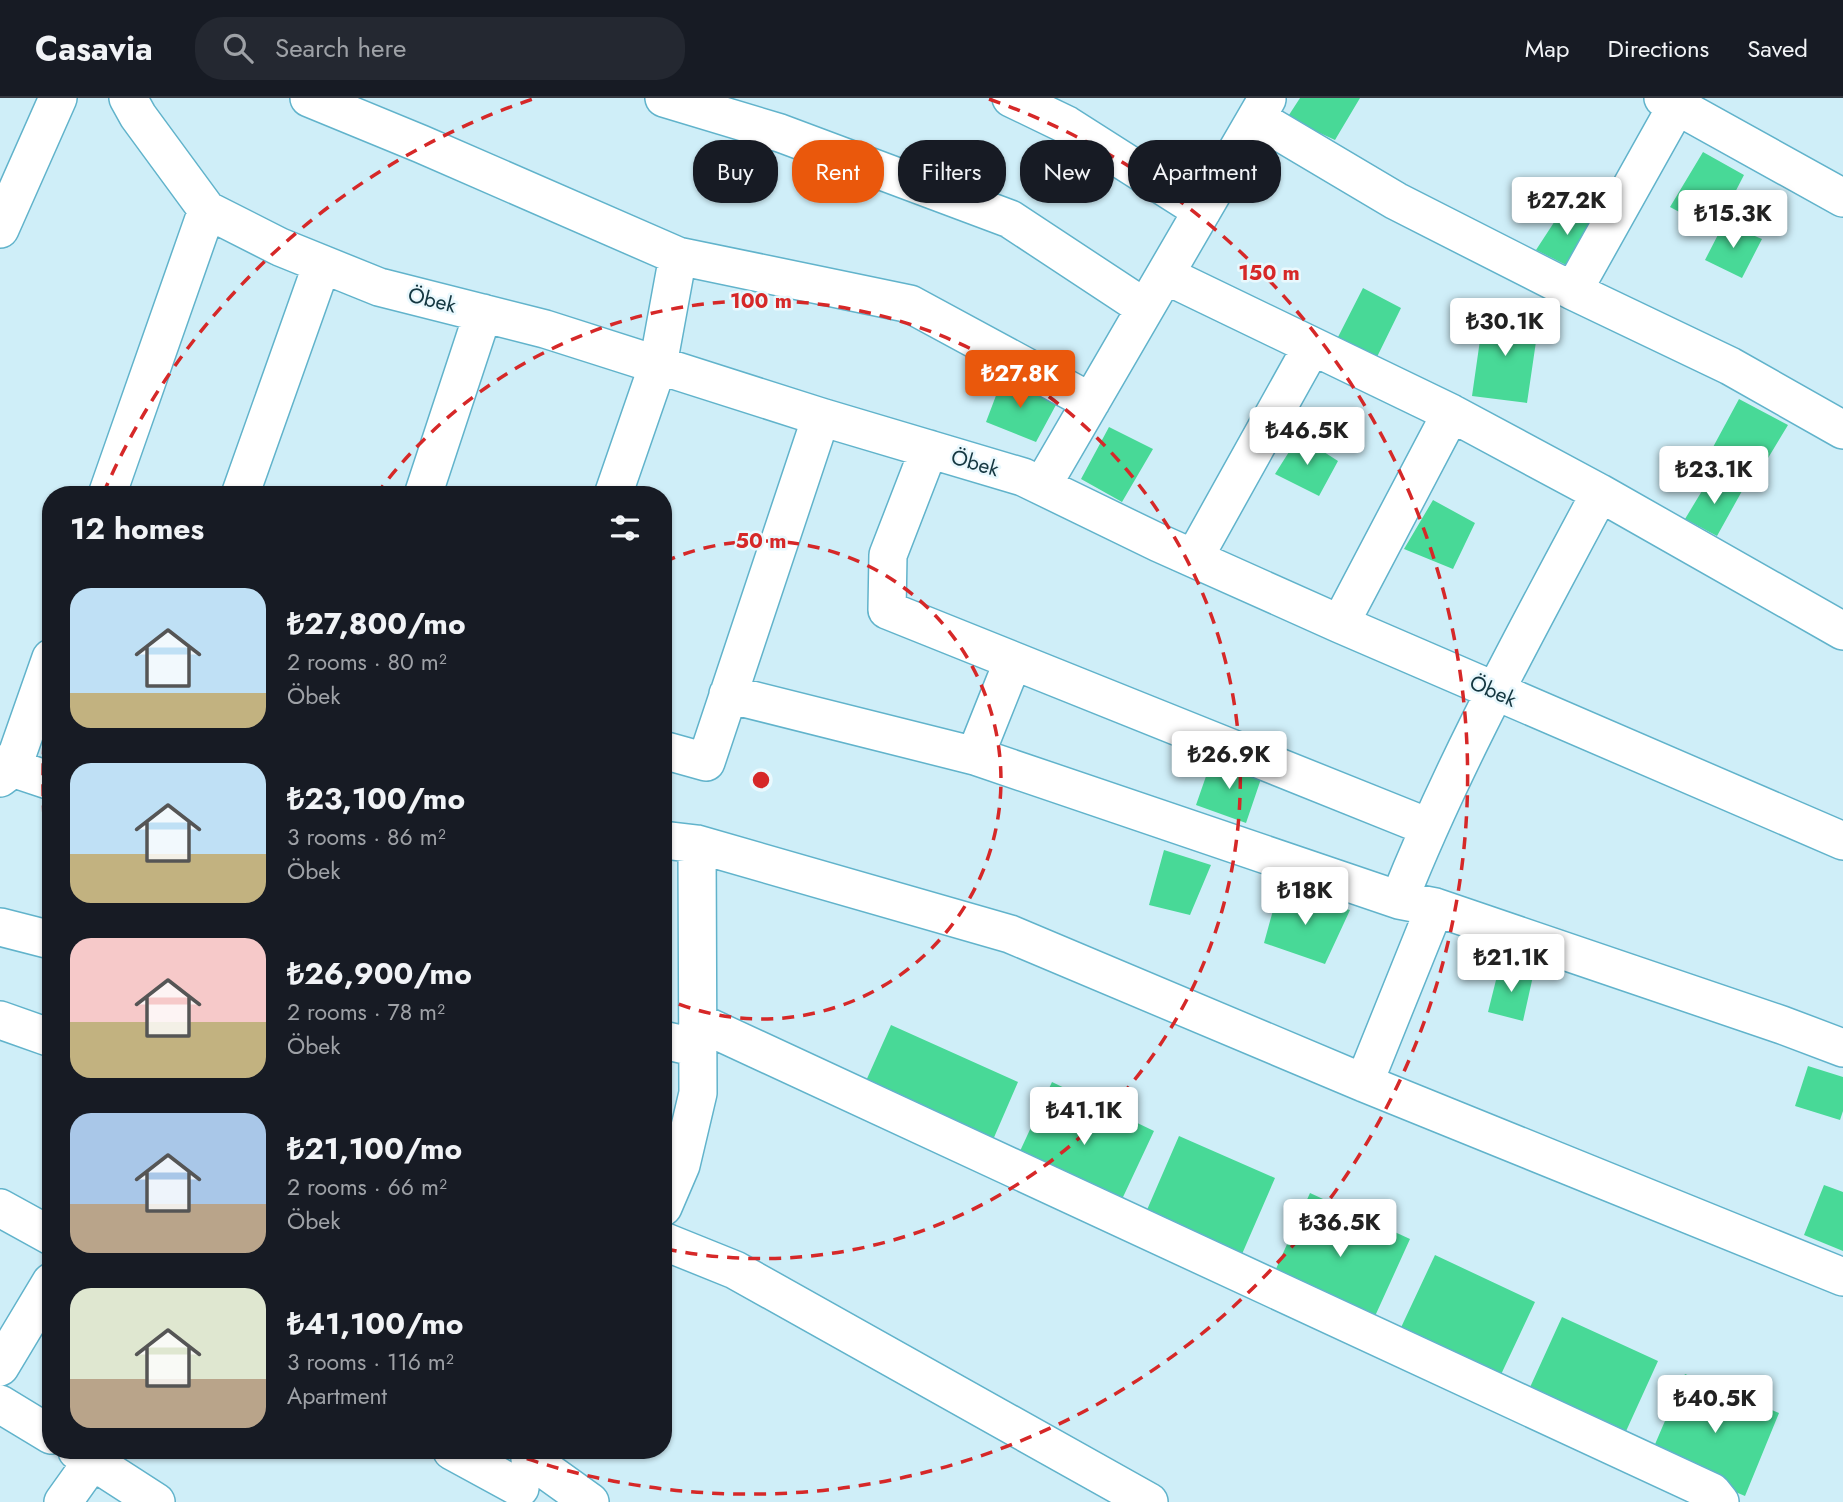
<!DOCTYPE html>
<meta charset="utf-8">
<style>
body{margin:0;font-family:Jost,sans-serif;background:#242831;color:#f1f3f6;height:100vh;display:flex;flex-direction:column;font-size:26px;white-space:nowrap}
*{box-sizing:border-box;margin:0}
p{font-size:23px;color:#9ea1a6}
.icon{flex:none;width:38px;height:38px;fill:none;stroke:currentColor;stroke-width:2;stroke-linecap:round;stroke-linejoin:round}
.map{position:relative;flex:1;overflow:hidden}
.sheet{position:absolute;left:42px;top:388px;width:630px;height:973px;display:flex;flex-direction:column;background:#171b24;border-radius:28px;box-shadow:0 2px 5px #0004}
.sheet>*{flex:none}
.guide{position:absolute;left:693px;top:42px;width:665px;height:63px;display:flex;gap:14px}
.price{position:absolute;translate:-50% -60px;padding:0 16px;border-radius:7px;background:#fff;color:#222;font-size:23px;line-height:46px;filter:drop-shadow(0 2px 4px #0008)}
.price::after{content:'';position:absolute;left:50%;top:42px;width:21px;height:16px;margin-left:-10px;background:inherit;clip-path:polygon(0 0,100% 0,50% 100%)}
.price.active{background:#ea580c;color:#fff}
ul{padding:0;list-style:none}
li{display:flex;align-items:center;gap:21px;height:175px;padding:0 28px}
li span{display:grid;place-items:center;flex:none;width:196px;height:140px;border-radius:21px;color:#555}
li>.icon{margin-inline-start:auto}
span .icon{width:84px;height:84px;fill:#fffc;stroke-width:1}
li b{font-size:30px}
h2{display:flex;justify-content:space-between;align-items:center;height:84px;padding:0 28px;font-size:30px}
.chip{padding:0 24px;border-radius:28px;background:#171b24;box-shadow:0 2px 5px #0004;font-size:24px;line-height:63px}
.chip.active{background:#ea580c;color:#fff}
header{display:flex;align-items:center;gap:42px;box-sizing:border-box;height:98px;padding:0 35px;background:#171b24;border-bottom:2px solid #363941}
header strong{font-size:33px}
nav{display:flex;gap:38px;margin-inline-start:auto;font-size:24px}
.search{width:490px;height:63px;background:#242831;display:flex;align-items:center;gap:18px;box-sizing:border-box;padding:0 24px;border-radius:28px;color:#9ea1a6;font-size:26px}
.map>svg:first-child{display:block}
</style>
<header>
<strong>Casavia</strong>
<div class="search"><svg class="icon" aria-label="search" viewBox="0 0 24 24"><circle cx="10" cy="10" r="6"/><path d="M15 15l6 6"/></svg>Search here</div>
<nav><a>Map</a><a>Directions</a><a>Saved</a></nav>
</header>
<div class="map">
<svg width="1843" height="1404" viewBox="0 0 1843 1404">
<rect width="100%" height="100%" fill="#cfeef8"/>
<path fill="#48d997" d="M1300,0H1360L1335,42L1287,20Z
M1703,54L1744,77L1715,133L1670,109Z
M1564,109L1598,125L1570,169L1536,152Z
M1724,125L1762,141L1742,180L1705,162Z
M1363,190L1401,210L1376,261L1337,241Z
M1484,214L1539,223L1527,305L1472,298Z
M1003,279L1057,305L1036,344L986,324Z
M1739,301L1788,327L1759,375L1712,351Z
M1109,329L1153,351L1122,404L1081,381Z
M1299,338L1338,363L1319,398L1275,376Z
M1711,378L1742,393L1717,438L1685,421Z
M1433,402L1475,425L1453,471L1404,451Z
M1212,661L1262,678L1246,725L1196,707Z
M1164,752L1211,767L1190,817L1149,807Z
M1278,794L1350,812L1325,866L1264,845Z
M1499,870L1533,878L1523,923L1488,914Z
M891,927L1018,984L989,1051L861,994Z
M1808,968L1843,979V1013L1840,1022L1795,1008Z
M1052,984L1154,1033L1116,1114L1014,1066Z
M1179,1038L1275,1080L1239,1163L1143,1121Z
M1824,1087L1843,1094V1153L1804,1137Z
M1310,1095L1410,1141L1371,1227L1271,1182Z
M1435,1157L1535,1204L1497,1285L1397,1238Z
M1562,1219L1658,1263L1622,1342L1526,1298Z
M1685,1276L1779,1315L1745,1398L1650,1358Z"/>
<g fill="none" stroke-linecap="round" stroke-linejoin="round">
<g stroke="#61b3cb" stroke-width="40">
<path id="minor" d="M128,0L138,18L207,112L280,149L379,189L545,231L821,319L1023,379L1159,445L1340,526L1843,743
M309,0L421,46L678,158L910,206L1091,304
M664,0L780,35L1010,121L1145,210
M1011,0L1067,27L1202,113
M1663,0L1843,100
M1256,20L1396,103L1573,193L1730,268L1843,332
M0,131L58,0
M1165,177L1451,315L1600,395L1843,533
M1573,193L1681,0
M929,351L888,457L887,512L1428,729
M1042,388L1267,1
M107,397L207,112
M240,397L322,166
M423,397L483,215
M613,397L658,267L678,158
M1194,460L1312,248
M1340,526L1451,315
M1013,563L975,658L1399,802L1435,809L1782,927L1843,950
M728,596L975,658
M663,652L706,664L821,319
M0,666L51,683
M0,680L12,671L51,560
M663,742L697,746L1010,836L1364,985L1843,1179
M1399,802C1455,661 1529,529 1600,395
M0,829L51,842
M0,922L51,940
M698,924L1712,1394L1720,1404
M663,942L698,950
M1364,985L1435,809
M663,1109L681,1067L698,995L697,746
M0,1110L51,1138
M663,1143L735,1172L1149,1404
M0,1269L51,1184
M0,1306L51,1337
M77,1353L156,1404
M452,1353L520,1390
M530,1361L590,1404
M63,1404L93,1362"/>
</g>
<use href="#minor" stroke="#fff" stroke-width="37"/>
</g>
<g fill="none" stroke="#d62828" stroke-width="3.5" stroke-dasharray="12 9">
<path d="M664 464A239 239 0 1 1 664 900"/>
<path d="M376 397A479 479 0 1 1 666 1151"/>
<path d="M50 782A718 718 0 0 1 50 582M103 396A718 718 0 0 1 533 1M989 1A718 718 0 1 1 510 1355"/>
</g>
<g text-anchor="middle" stroke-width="5" stroke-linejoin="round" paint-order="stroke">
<g font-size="21" fill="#143741" stroke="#e9f8fd">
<text transform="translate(432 202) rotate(14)" y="7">Öbek</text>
<text transform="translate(975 365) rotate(16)" y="7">Öbek</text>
<text transform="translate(1493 593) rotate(24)" y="7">Öbek</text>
</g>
</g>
<circle cx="761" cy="682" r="10" fill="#d62828" stroke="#e9f8fd" stroke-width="3.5"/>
<g font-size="21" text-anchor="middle" font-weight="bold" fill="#d62828" stroke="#e9f8fd" stroke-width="5" stroke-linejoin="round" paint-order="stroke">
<text x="1269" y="182">150 m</text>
<text x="761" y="210">100 m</text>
<text x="761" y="450">50 m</text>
</g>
</svg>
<b class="price" style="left:1567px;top:139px">₺27.2K</b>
<b class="price" style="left:1733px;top:152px">₺15.3K</b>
<b class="price" style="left:1505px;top:260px">₺30.1K</b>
<b class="price active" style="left:1020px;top:312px">₺27.8K</b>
<b class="price" style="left:1307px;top:369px">₺46.5K</b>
<b class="price" style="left:1714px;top:408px">₺23.1K</b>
<b class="price" style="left:1229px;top:693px">₺26.9K</b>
<b class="price" style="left:1305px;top:829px">₺18K</b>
<b class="price" style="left:1511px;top:896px">₺21.1K</b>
<b class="price" style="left:1084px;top:1049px">₺41.1K</b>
<b class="price" style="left:1340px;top:1161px">₺36.5K</b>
<b class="price" style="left:1715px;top:1337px">₺40.5K</b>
<div class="guide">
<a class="chip">Buy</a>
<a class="chip active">Rent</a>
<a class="chip">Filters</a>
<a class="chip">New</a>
<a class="chip">Apartment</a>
</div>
<section class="sheet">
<h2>12 homes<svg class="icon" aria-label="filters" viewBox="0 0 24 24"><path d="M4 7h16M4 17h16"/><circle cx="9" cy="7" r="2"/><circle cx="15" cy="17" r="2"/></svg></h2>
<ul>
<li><span style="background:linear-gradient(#bfe0f5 75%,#c2b280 0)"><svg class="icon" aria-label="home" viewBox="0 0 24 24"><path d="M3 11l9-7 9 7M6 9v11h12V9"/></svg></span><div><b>₺27,800/mo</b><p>2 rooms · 80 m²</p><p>Öbek</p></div></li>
<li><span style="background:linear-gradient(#bfe0f5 65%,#c2b280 0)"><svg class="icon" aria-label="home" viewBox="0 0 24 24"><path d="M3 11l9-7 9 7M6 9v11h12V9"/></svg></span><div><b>₺23,100/mo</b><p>3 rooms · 86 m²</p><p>Öbek</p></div></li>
<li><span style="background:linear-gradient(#f6c9c9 60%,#c2b280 0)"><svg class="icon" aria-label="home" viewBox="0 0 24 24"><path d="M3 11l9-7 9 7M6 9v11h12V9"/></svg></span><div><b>₺26,900/mo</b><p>2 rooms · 78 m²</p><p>Öbek</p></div></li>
<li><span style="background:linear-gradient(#a9c7e8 65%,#b9a48a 0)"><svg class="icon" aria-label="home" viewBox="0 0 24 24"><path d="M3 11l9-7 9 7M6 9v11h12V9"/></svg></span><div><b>₺21,100/mo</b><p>2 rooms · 66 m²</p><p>Öbek</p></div></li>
<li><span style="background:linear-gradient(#dfe7d0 65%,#b9a48a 0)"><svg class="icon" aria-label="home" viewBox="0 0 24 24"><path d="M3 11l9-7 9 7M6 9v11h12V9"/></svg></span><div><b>₺41,100/mo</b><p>3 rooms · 116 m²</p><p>Apartment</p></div></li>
</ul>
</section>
</div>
